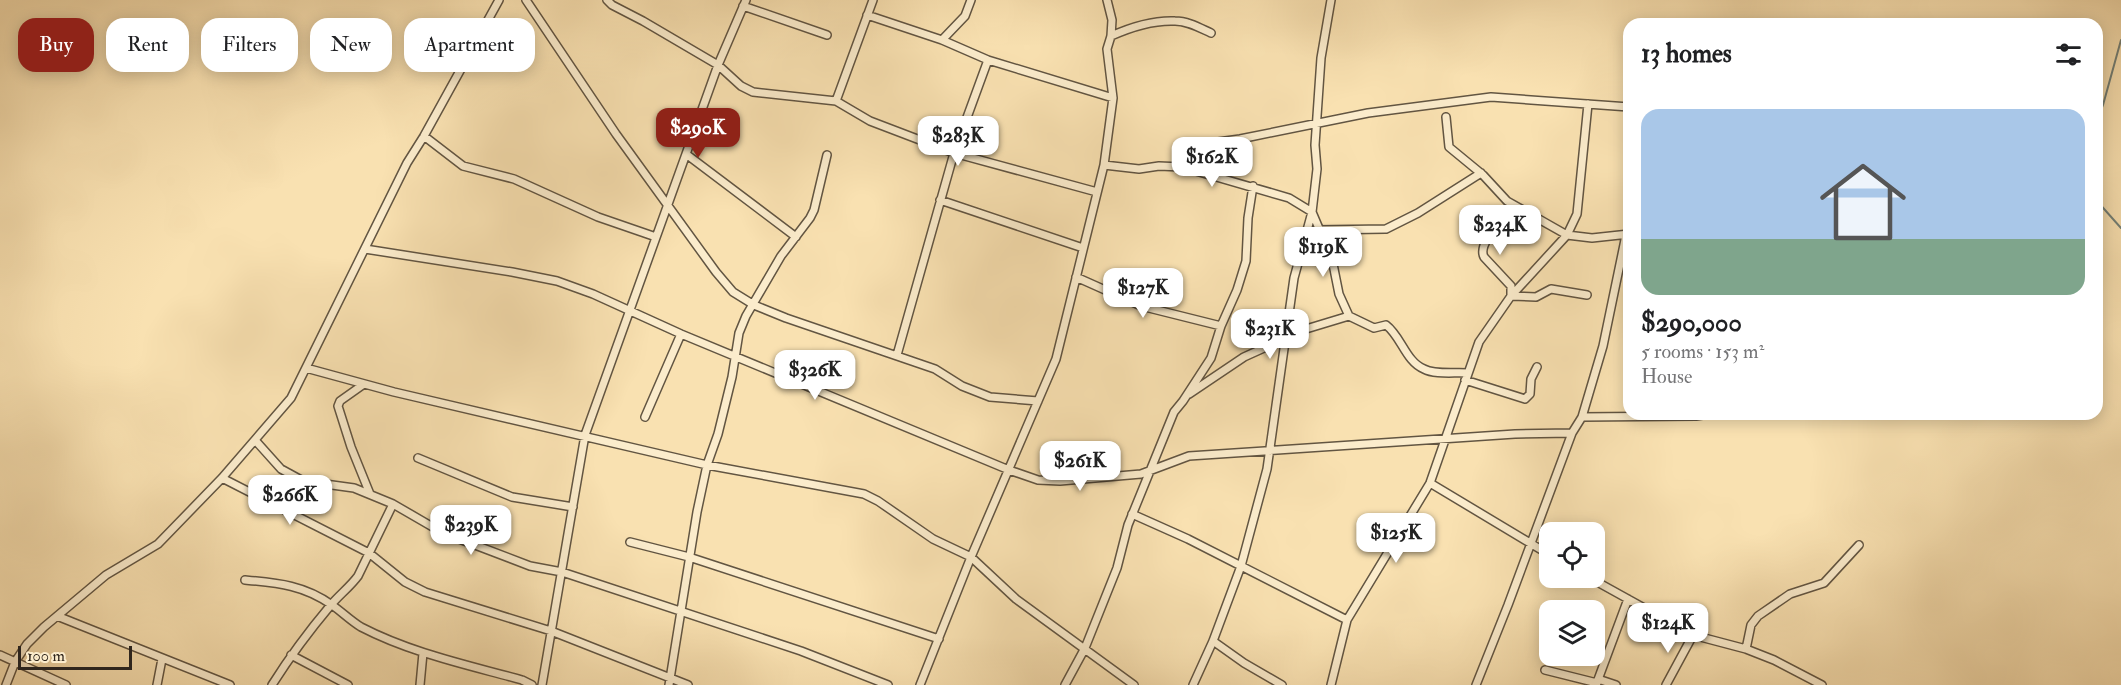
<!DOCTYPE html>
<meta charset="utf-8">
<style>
body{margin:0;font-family:"IM FELL Double Pica",serif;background:#f2f2f2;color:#202124;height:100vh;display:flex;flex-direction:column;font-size:22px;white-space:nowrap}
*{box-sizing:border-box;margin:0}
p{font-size:20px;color:#757577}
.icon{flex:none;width:33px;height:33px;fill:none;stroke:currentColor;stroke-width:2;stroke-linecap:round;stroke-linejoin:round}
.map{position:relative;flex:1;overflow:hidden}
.drawer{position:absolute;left:1623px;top:18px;width:480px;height:402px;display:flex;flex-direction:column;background:#fff;border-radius:18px;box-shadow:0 3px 15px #0003}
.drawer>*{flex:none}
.banner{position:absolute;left:18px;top:18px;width:570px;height:54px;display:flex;gap:12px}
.buttons{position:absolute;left:1539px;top:522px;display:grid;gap:12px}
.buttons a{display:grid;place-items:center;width:66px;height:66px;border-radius:12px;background:#fff;box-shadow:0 3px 15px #0003;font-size:30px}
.scale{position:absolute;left:18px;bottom:15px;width:114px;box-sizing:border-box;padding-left:6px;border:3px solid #30261d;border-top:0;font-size:16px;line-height:21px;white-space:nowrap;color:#30261d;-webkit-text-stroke:4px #fbeccc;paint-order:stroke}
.price{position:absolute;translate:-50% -51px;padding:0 14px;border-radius:12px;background:#fff;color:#222;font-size:20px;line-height:39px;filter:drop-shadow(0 2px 3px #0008)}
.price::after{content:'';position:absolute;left:50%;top:36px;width:18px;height:14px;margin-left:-9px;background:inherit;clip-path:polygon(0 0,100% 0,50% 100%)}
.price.active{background:#8f2418;color:#fff}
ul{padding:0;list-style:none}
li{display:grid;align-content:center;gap:12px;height:318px;padding:0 18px}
li span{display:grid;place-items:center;height:186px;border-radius:18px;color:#555}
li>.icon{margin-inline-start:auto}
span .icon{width:108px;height:108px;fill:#fffc;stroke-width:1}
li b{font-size:26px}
h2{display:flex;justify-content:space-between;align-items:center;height:72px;padding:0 18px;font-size:26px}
.tag{padding:0 21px;border-radius:18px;background:#fff;box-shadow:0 3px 15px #0003;font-size:21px;line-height:54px}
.tag.active{background:#8f2418;color:#fff}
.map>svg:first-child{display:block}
</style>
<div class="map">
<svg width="2121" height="685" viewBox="0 0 2121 685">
<rect width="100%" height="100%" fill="#f9e1b1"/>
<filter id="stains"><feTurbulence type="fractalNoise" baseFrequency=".00333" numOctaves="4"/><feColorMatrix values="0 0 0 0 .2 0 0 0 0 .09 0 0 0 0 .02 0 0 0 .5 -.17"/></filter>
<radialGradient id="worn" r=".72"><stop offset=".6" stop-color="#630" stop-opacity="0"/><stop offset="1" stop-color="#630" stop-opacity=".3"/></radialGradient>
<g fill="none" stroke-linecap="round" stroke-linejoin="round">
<path stroke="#738078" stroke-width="2" d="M2097,121L2103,105L2121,40
M2097,201L2121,228"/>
<g stroke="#625542" stroke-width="10">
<path id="street" d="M526,0L616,134L716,272L733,292L754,305L786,318L935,369L962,386L990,397L1038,401
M607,0L612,5L643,21L718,65L741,86L753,92L836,101L870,121L954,153L1097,192
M743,6L827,35
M867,15L942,40L988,60L1113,98
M1111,36C1131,27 1153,20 1175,21C1188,21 1200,28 1211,33
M942,40L965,16L971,0
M836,101L873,0
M1446,117L1449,147L1483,175L1507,201L1567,235L1592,238L1629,234
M424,136L463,166L514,179L598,217L656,237
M686,154L796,237
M1104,165L1139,169L1159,166L1182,167L1289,198L1312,212L1332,259L1339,294L1349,316L1374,328L1386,325C1401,336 1406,362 1424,369C1435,375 1455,372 1467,373
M1182,167L1187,149L1189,146L1240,139L1368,113L1491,97L1629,107
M940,200L1083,248
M1530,215C1521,218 1510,220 1501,225C1492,230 1479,247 1484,257L1511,286V296L1536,297L1551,289L1587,295
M1318,230L1386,229L1418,213L1481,173
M365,249L512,272L557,281L593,294L681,334L1009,470L1038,480L1060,481L1141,474L1189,456L1515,434L1572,433
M1076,277L1141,306L1221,326
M897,355L954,153L988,60
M306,368L394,392L707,465L864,494L878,501L933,539L971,557L1016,599L1134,685
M1465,380L1525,399L1530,394L1531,379L1537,367
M364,384L340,401L338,406L351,447L370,494
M1189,394L1244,357L1306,329L1349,316
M645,417L681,334
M1582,417L1696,416L1709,414
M255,440L281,469L303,481L354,488L393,504L431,526L454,537L530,566L562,572L801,651L888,685
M418,458L512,497L573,507
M222,478L369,553L405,582L425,592L551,631L688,685
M1430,483L1550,555
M1132,514L1188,539L1347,620
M630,542L689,557L939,639
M1590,578L1693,635L1746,649L1774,660L1822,685
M245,580C278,583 304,585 332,605C342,612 351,621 361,627C411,653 468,665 522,680L532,685
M57,616L230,685
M1213,641L1244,663L1282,685
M1746,649L1751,625L1758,616L1790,594L1824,583L1859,545
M0,655L66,685
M291,655L348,685
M1545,670L1597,683
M1598,679L1616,685
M6,685L15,662L27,644L44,627L106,575L158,544L222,478L291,398L407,163L424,136L499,0
M157,685L162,659
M272,685C289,658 309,631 330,606C339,595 350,587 358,576L393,504
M420,685L423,653
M542,685L585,435L718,65L746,0
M669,685L697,512L707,465L718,434L732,377L739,333L746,316L781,256L810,218L814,210L827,155
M920,685L971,557L1056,359L1104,165L1113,98L1107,49L1111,36L1112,20L1107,0
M1065,685L1085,648L1117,568L1128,525L1174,412L1183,401L1211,358L1221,326L1237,290L1246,261L1248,218L1253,186
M1193,685L1213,641L1241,566L1267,469L1294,278L1312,212L1317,169L1315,145L1321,58L1331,0
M1331,685L1347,620L1430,483L1479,342L1511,296L1567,235L1577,214L1588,104
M1476,685L1508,605L1572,433L1582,417L1603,346L1626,235
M1596,685L1628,599
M1666,685L1693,635"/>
</g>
<use href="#street" stroke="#fbeccc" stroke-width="7"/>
</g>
<rect width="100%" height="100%" filter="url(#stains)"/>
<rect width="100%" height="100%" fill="url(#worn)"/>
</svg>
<div class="buttons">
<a><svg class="icon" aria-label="locate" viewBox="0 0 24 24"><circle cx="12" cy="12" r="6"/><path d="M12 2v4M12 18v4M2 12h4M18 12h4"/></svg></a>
<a><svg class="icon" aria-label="layers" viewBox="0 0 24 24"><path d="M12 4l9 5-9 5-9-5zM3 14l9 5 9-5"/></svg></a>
</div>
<div class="scale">100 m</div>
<b class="price active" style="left:698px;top:159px">$290K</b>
<b class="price" style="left:958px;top:167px">$283K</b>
<b class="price" style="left:1212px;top:188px">$162K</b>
<b class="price" style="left:1500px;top:256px">$234K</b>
<b class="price" style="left:1323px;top:278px">$119K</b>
<b class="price" style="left:1143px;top:319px">$127K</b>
<b class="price" style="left:1270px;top:360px">$231K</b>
<b class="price" style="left:815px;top:401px">$326K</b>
<b class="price" style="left:1080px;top:492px">$261K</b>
<b class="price" style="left:290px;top:526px">$266K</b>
<b class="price" style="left:471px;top:556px">$239K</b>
<b class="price" style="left:1396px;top:564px">$125K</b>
<b class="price" style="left:1668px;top:654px">$124K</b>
<div class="banner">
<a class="tag active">Buy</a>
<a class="tag">Rent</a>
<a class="tag">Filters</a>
<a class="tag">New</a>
<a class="tag">Apartment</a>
</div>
<section class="drawer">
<h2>13 homes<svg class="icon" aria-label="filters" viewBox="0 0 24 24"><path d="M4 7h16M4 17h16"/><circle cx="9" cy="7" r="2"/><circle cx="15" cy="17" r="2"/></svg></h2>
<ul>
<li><span style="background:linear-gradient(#a9c7e8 70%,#7fa58c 0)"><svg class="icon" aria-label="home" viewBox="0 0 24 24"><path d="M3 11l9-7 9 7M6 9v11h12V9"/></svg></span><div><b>$290,000</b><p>5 rooms · 153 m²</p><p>House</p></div></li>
</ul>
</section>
</div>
